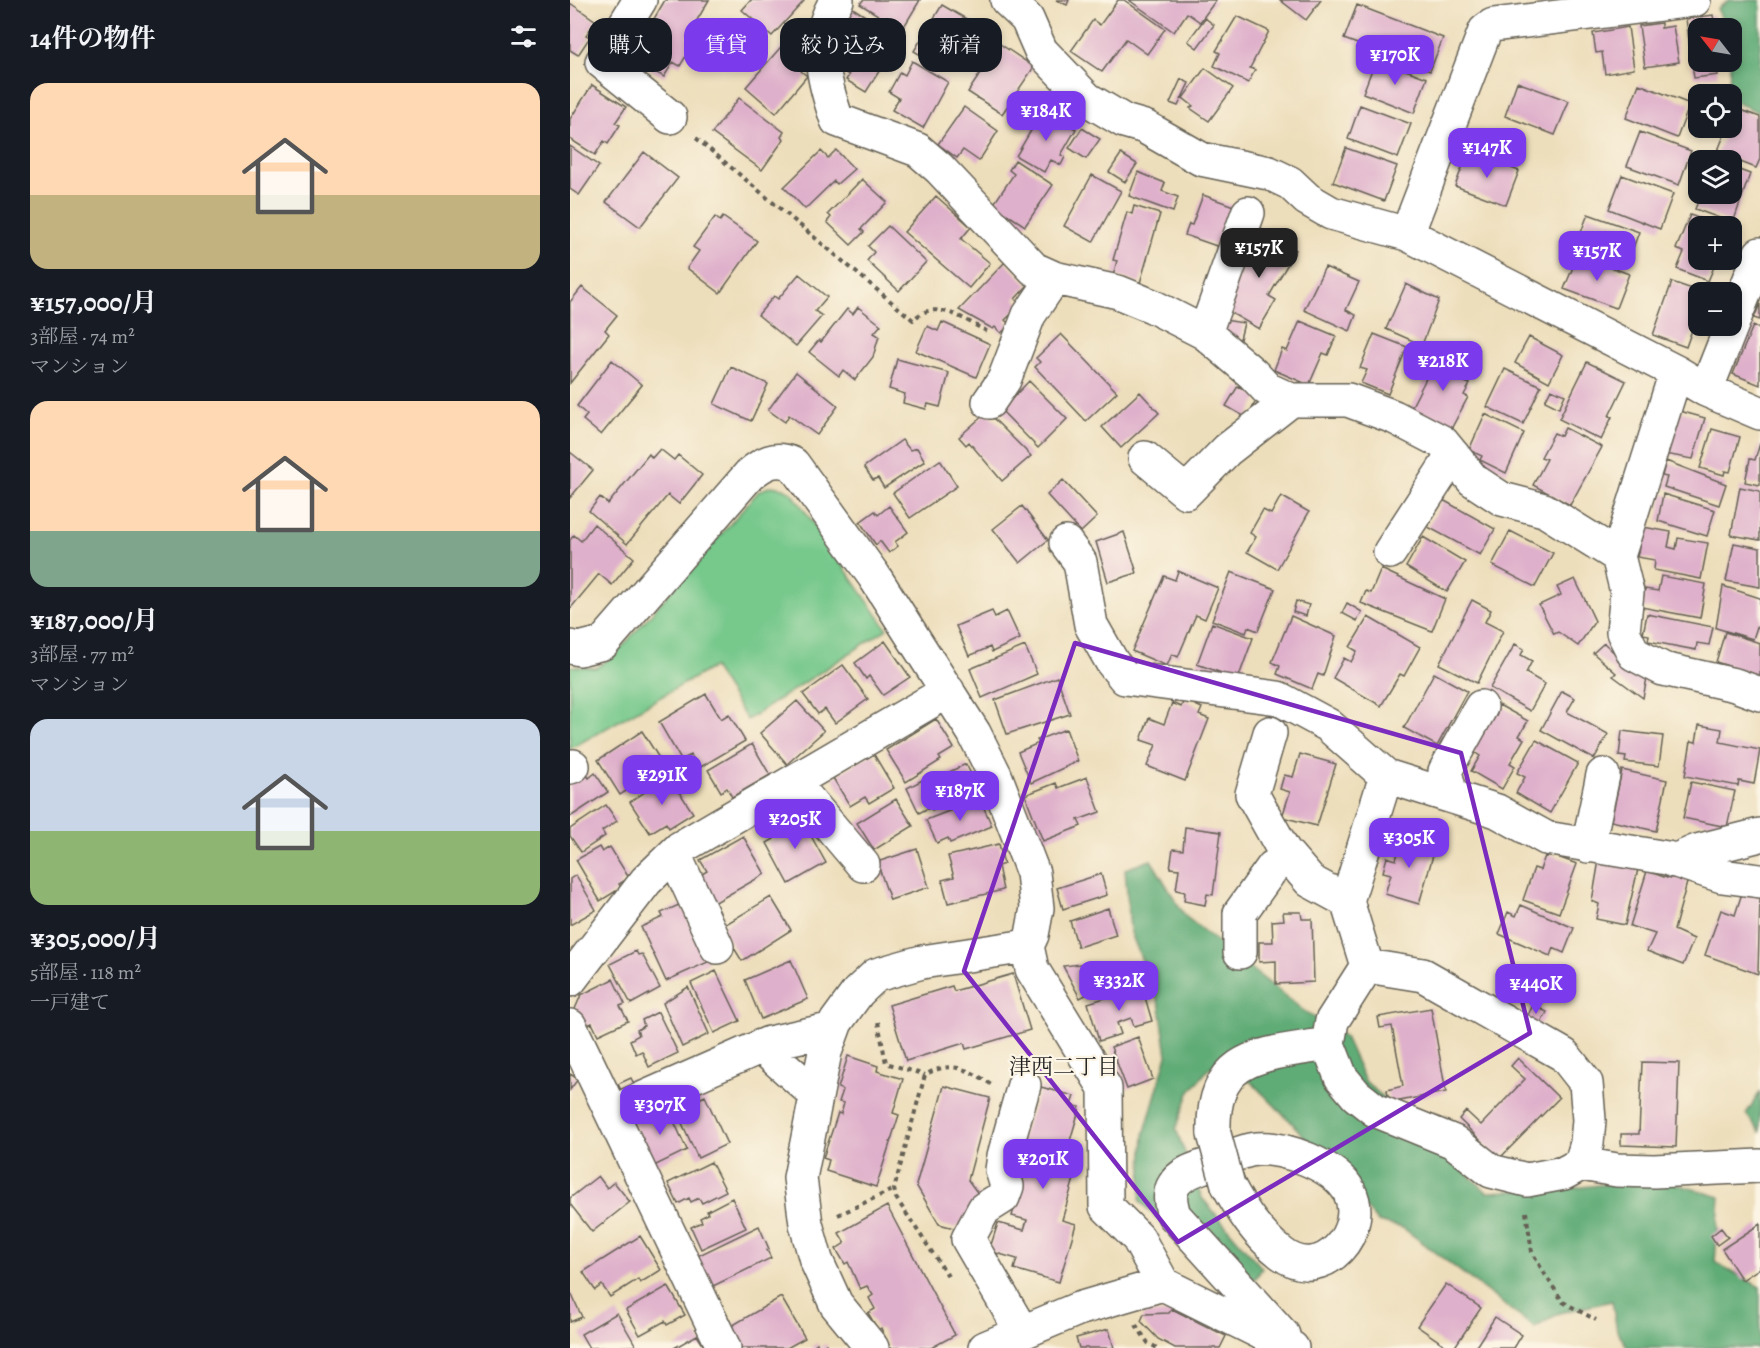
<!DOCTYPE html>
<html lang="ja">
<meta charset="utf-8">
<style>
body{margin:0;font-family:Alegreya,"Noto Serif JP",serif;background:#242831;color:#f1f3f6;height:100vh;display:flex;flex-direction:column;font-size:22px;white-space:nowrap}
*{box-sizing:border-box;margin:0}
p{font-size:20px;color:#9ea1a6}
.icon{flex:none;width:33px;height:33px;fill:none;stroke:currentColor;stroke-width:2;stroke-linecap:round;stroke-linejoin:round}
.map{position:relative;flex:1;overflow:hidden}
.sheet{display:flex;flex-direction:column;background:#171b24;width:570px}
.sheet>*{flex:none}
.top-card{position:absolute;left:18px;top:18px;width:570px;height:54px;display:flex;gap:12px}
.needle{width:39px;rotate:301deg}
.buttons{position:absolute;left:1118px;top:18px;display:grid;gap:12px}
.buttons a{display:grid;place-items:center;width:54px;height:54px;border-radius:12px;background:#171b24;box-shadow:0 3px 9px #0003;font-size:30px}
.price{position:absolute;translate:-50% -51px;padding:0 14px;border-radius:12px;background:#7c3aed;color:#fff;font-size:20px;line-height:39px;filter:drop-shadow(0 2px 3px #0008)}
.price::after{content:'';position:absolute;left:50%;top:36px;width:18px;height:14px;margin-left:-9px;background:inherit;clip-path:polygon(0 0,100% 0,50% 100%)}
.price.selected{background:#222;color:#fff}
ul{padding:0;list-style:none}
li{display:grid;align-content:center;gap:12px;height:318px;padding:0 30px}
li span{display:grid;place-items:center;height:186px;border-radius:18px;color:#555}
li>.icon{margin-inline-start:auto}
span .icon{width:108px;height:108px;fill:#fffc;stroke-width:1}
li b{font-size:26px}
h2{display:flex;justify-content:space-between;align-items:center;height:72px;padding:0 30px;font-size:26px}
.tag{padding:0 21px;border-radius:18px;background:#171b24;box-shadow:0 3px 9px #0003;font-size:21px;line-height:54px}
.tag.selected{background:#7c3aed;color:#fff}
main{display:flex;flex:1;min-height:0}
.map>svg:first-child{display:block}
</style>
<main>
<section class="sheet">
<h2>14件の物件<svg class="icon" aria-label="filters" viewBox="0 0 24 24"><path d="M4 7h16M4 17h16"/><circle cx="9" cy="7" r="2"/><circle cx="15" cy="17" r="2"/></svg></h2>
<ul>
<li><span style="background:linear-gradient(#ffd9b3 60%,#c2b280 0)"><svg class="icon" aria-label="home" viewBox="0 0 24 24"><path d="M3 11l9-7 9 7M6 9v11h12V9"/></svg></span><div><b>¥157,000/月</b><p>3部屋 · 74 m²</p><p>マンション</p></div></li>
<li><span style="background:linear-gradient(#ffd9b3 70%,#7fa58c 0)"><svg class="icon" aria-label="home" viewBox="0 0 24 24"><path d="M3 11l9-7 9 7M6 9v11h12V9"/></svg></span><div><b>¥187,000/月</b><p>3部屋 · 77 m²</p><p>マンション</p></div></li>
<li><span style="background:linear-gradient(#c9d6e8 60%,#8fb573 0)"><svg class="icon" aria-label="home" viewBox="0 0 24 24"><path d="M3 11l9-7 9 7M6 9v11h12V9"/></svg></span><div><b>¥305,000/月</b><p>5部屋 · 118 m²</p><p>一戸建て</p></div></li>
</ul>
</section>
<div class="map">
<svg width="1190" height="1348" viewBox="0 0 1190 1348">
<rect width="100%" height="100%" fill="#fcf5e5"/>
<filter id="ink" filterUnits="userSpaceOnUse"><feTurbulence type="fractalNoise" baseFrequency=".0167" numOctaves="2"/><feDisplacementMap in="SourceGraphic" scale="12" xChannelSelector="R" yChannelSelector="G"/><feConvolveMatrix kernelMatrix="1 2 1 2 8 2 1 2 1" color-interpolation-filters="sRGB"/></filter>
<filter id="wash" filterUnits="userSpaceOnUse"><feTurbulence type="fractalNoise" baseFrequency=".008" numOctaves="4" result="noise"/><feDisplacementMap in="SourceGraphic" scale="24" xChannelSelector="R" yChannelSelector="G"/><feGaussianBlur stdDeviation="1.35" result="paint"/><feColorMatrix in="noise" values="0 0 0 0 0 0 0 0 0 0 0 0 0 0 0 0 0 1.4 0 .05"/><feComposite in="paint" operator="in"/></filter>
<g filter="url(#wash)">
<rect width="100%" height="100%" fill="#eddebb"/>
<path fill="#76c88b" stroke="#497254" stroke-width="1.5" d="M201,486L214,488L223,494L317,629L177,720L143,667L0,749V666L26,668L45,655L189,491Z"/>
<path fill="#60ac77" stroke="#3e644a" stroke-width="1.5" d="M1159,0H1190V113L1161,100L1159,94L1161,28H1157L1147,9Z
M581,860L615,916L734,1011L775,1037L795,1081L917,1192L1004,1188L1087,1178L1150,1197L1145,1262L1190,1287V1348H1058L1047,1331L1042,1301L989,1313L965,1328L833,1228L808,1222L722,1123L681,1082L640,1067L619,1093L606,1129L632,1198L692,1268L686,1278L652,1288L570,1201L574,1135L597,1055L590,1007L560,930L555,869Z
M1190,1092V1132L1176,1114Z"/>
<g id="blocks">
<path fill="#dfb0cb" d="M95,0H139L117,37L125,41L110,66L103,62L94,77L61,58Z
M181,0H232L234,1L202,36L172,10Z
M293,0H350L332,30L290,4Z
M486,0H499L497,5Z
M548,0H554L595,29L577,54L556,39L532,72L501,51L523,20L530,25Z
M559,0H646L630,22L617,13L604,32Z
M710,0H751L736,20Z
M0,3L26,21L16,35L20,37L8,55L0,50Z
M372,5L405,24L377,71L344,51Z
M787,5L873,38L860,71L774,39Z
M281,7L330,38L296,92L276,80L279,75L271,70L276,61L270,57L283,36L276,32L284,20L277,15Z
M1143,15L1145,28H1128V62H1146L1148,75L1124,78L1116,19Z
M667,16L699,31L680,68L685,70L678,83L644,66L650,53L646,51Z
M635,18L644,25L627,48L618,41Z
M1091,23V28L1103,26L1109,62L1075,67L1069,26Z
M1058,27L1064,69L1035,74L1032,52L1026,53L1023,33Z
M216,41L239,62L231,71L237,76L206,113L176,87Z
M430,44L464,67L432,114L398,92Z
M806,59L857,78L844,113L793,93Z
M342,61L378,82L353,128L322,110L329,98L319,92L330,72L335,75Z
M635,68L663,88L639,121L620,108L623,106L613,98Z
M611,79L619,83L608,106L600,103Z
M947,82L999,101L985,135L935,116Z
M1069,84L1120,104L1107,138L1056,118Z
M22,85L56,107L45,123L50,125L38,144L34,141L25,155L0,139V119Z
M169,98L214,132L211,137L214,139L192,170L142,133Z
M790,105L841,124L828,158L778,139Z
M394,107L428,131L409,161L393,150L387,158L368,144Z
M1165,108L1190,117V159L1186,168L1147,153L1157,128H1161Z
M473,110L506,129L491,155L495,157L491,165L481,160L474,172L446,156Z
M512,128L530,139L516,159L499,148Z
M1070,132L1121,151L1109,185L1057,166Z
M0,146L29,166L9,195L0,189Z
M776,148L827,166L814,201L763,182Z
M266,150L284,169L267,184L264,181L235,209L214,187L251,151L258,158Z
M74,152L108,178L70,227L36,202Z
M898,152L949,171L936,205L885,186Z
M551,154L567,164L555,182L539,172Z
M445,160L483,185L455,226L423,205L444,174L439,170Z
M1161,167L1180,174L1163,223L1125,209L1131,194H1161Z
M568,172L595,183L592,191L608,197L603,212L559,196Z
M522,175L551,191L523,242L494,226Z
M1052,175L1103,194L1090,229L1039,209Z
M292,179L317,202L291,229L294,232L281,245L257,222L261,217L258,214Z
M633,195L672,209L658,250L615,235L619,224L622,225Z
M366,196L401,227L391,239L420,263L399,288L334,232Z
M564,206L590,214L570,283L543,275L547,261L543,260L557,212L562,214Z
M1018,214L1069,232L1056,267L1005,248Z
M1120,215L1150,226H1128V260H1147L1138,281L1107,269L1114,252L1106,249Z
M145,217L150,221L153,217L187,241L150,293L117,268L129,251L123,247Z
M318,226L356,262L329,291L297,261L304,252L298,246Z
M689,228L726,250L699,296L706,300L689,329L654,309Z
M1008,255L1059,274L1046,308L994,289Z
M435,262L458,285L445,299L451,305L435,320L440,325L431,333L425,327L423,329L389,310Z
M755,267L789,282L776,310L786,315L780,331L734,310Z
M229,274L257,297L245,311L252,316L226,346L188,315L204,296L208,299Z
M1102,282L1128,291V313L1116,347L1083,335Z
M836,284L869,300L852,345L816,329Z
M12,287L47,315L35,330L39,334L0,383V302Z
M1190,304V320L1184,318Z
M288,307L311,325L304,333L309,336L303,357L285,380L273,370L269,376L239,352L249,340L251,342L277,309L283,314Z
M654,320L674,323L670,339L651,335Z
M730,321L766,336L758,355L753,353L739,385L704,370L712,349L717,351Z
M372,322L420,344L406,377L346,351L357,326L368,331Z
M1183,326L1190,329V385L1163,374Z
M491,334L547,392L516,421L465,367L470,362L466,358Z
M804,334L837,347L818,394L791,383L797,370L790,368Z
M959,337L993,355L979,382L945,363Z
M870,351L902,368L895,382L900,384L894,395L898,397L880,431L840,410Z
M327,359L379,373L370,407L358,404L356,409L333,403L335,394L319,389Z
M42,360L72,385L31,435L13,420L17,415L7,406Z
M1017,362L1056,381L1039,416L1042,417L1031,440L989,419Z
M161,367L198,384L181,421L144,404Z
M935,369L971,386L953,424L917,407Z
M226,372L268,406L247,435L219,415L215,422L198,410Z
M459,381L497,419L468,448L431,410Z
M668,386L688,397L677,418L656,406Z
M981,389L995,395L989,408L975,401Z
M570,392L589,413L551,448L532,427Z
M1106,410L1135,418L1123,459L1094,454Z
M417,412L461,456L432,481L399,442L396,445L389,437Z
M915,414L954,433L936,473L910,460L912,456L899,450Z
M995,428L1032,447L1000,505L963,485L977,459L971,457L984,433L991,436Z
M1142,429L1170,437L1160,472L1155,471L1154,475L1130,468Z
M332,440L340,450L347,448L355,461L314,488L308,478L303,480L294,467Z
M1190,443V485L1175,482L1180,459L1185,460Z
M90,449L104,460L108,455L132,475L109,504L98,495L57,544L19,511L30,497L38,504L79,454L82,458Z
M0,452L23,470L0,498Z
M370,460L387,486L340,518L323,493Z
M1096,461L1156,484L1149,505L1094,487L1097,477L1092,476Z
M493,480L527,517L511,532L477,495Z
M1170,487L1190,491V540L1161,535Z
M1093,494L1145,510L1137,536L1088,521Z
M711,496L739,512L707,569L677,552L686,537L680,533L693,510L701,514Z
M873,500L925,529L910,555L858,527Z
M319,506L338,532L325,542L328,546L319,553L310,541L306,545L290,522L305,511L308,515Z
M452,506L478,540L450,563L423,529Z
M24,524L64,558L42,585L29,574L0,609V540L4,535L11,541Z
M1073,527L1101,532L1098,547L1106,549L1108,538L1138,543L1131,579L1084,570L1085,560L1067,557Z
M940,531L983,553L965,587L922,565Z
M554,532L567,573L538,582L526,542Z
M853,537L895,562L877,592L836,567Z
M1164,543L1190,548V587L1156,581Z
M811,569L875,599L862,631L791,603L796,591L801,593Z
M608,571L648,588L635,619L626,615L608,657L602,654L597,666L562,651L594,576L605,580Z
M661,572L705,589L688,631L678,627L676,633L642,620Z
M1091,576L1136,584L1130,618L1071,607L1075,589L1088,591Z
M1005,579L1025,621L1008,646L988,632L984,634L969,605L991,595L987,587Z
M1153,586L1190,598V628L1187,627L1183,639L1146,628Z
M902,600L921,610L915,622L933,631L907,683L869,664Z
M726,601L739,605L736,616L723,612Z
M777,603L792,612L787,621L772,613Z
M422,611L425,617L437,611L450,639L422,652L420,647L399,656L386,626Z
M1077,614L1143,627L1139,645L1127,643L1126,650L1078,641L1079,635L1073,634Z
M721,616L766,636L753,676L748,674L742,689L707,674L710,666L702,662Z
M798,617L850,647L834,676L830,674L811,706L763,678L774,658L781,662L787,651L780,647Z
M642,623L683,638L668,679L627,664Z
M1155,632L1190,643V676L1146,662Z
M315,641L340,677L313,695L299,676L296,679L285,663Z
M1034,643L1056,664L1077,678L1073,698L1043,676L1046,673L1023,653Z
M945,644L954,649L951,655L962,661L956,673L975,684L960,711L920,688Z
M455,646L467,674L412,698L400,669Z
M273,665L298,699L265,723L255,709L248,714L233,694Z
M864,673L897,691L867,746L834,728Z
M487,677L500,714L437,734L425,700Z
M992,691L1005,698L997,712L1038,734L1024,759L971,730Z
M136,694L151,719L159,714L175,741L129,768L121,755L111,760L89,722Z
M614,700L632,708L629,715L639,719L615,781L577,766L586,745L571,740L579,718L594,724L602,703L611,707Z
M227,701L254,731L217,764L190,733Z
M929,705L958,721L949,736L954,739L940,763L945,766L932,789L901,771L910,756L901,750Z
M366,719L384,748L369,757L371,760L336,782L316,750Z
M1129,725L1152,729L1150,742L1190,750L1184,784L1169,781L1168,786L1115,776L1121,741L1126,742Z
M496,729L508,761L461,783L448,752L469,743L467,740Z
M72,731L94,766L50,795L28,760Z
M1052,731L1093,736L1089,766L1055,762L1056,757L1049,756Z
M966,740L1008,763L980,813L946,793L955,777L947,773Z
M182,744L200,775L162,797L157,788L151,792L138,770Z
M303,753L324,788L299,803L295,797L280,806L263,778Z
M730,754L766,764L747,826L712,817L720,792L710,789L714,775L723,777Z
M396,764L408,788L379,803L377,799L371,802L373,805L362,810L360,807L349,813L337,788L358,777L360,781Z
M1052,770L1097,780L1086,831L1041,821Z
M16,773L19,778L25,773L38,792L0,817V783Z
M99,776L123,813L99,828L96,823L80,833L60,802Z
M517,777L530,812L508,820L511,826L473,841L455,795L486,783L488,788Z
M1121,782L1165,791L1157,827L1113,818Z
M326,799L343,826L304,850L287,823Z
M410,799L422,826L380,843L378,838L367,843L356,820Z
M36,805L47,821L32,831L35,836L11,852L0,836V829Z
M223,817L230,831L236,827L256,863L219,884L197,843L204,839L199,830Z
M615,827L651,832L643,895L637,894L635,905L614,901L615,892L606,890L609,869L600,868L603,849L613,850Z
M833,835L866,845L849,904L815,894L821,874L813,872L817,857L826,860Z
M173,836L195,874L144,903L129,876L137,871L130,860Z
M429,844L434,864L428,866L433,890L378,903L372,880L384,877L378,856Z
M29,847L32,852L40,847L59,878L49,884L51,888L30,901L6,860Z
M347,849L359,887L320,900L307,862Z
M979,854L1007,864L989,913L953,900L964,868L970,870L975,856L977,857Z
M1029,860L1068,869L1055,925L1026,919L1029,904L1022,901Z
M1077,871L1097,878L1099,873L1118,879L1104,930L1124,939L1113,965L1077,951L1085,934L1060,926Z
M531,874L537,895L493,909L487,888Z
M6,875L26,910L0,925V879Z
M1173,890L1190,896L1188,974L1135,955L1151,910L1165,915Z
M201,897L221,930L172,961L151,927Z
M111,904L138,962L96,981L71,927L93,917L91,913Z
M951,905L1004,928L994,953L983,948L980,956L929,934L938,912L946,916Z
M538,908L546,935L508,947L500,921Z
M713,912H731L732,919H742L744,982L706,984V961L689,962V942H703L702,921L714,920Z
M66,951L68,955L72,954L90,988L61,1004L40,964Z
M221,960L238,999L191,1019L175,980Z
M528,962L539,983L510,998L493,966Z
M146,971L170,1021L144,1033L121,983Z
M443,974L460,1030L396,1049L394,1043L336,1061L319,1005L382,986L384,991Z
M43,979L55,1004L50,1006L58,1021L28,1035L22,1023L13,1027L5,1009L11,995Z
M118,987L139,1034L112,1047L93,1003Z
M572,987L582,1021L564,1026L561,1018L547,1023L551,1034L529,1041L518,1003Z
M963,1005L977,1012L970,1025L956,1019Z
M861,1008L876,1092L819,1103L817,1090L833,1086L822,1026L810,1028L808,1017Z
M88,1012L108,1053L79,1067L72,1051L66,1054L60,1040L69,1035L67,1030L74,1026L72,1020Z
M568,1037L583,1079L557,1089L541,1047Z
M278,1056L308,1066L307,1071L333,1079L323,1113L329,1115L306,1187L256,1171L259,1160L253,1158L268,1113L271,1114L274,1103L269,1102L273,1090L268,1088Z
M948,1058L989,1098L929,1159L889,1119L896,1111L911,1125L955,1079L941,1066Z
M1072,1062L1109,1063L1106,1147L1051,1145V1134H1069Z
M0,1074L8,1079L0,1090Z
M61,1078L66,1088L53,1094L48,1084Z
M374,1086L420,1098L398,1180L412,1199L394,1223L384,1228L369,1224L346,1185Z
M471,1087L504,1096L501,1105L510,1107L494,1161L508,1165L492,1220L506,1224L489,1282L444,1269L447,1259L419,1251L428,1223L454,1230L457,1220L442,1216L456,1166L443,1162Z
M135,1096L157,1144L128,1158L106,1110Z
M97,1106L117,1150L84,1166L63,1122Z
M141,1162L156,1191L132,1203L129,1198L121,1202L119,1198L108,1204L98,1183Z
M28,1176L37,1188L44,1182L60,1202L22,1232L0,1204V1198Z
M162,1198L176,1228L131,1249L121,1227L132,1222L130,1218L138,1214L137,1211Z
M317,1206L385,1335L361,1348H320L311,1328L308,1330L298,1313L305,1309L299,1298L303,1295L297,1286L290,1289L278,1262L275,1264L266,1249L275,1243L269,1233Z
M1190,1224V1268L1172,1280L1152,1249Z
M189,1226L199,1249L197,1250L201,1258L139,1288L125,1257Z
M1151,1228L1158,1237L1147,1245L1141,1236Z
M70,1236L91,1270L70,1283L68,1279L40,1297L32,1285L25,1290L13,1272Z
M876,1284L911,1308L884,1348H879L847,1326Z
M98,1286L115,1315L97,1325L95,1321L70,1335L56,1310Z
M0,1291L12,1317L0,1322Z
M211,1297L235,1338L217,1348H169L158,1328Z
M602,1309L656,1336L650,1348H605L588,1339L571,1321L574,1314L599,1313Z
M47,1313L66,1346L19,1348L11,1334Z
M925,1317L952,1335L944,1348H905Z
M539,1329L544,1348H509L506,1338Z
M127,1335L135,1348H104Z
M247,1343L249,1348L256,1344L258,1348H240Z"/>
</g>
</g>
<g filter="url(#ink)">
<use href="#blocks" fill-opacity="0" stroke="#656054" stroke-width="1.5"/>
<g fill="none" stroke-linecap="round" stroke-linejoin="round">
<g stroke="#656054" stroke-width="36">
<path id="minor" d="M70,0L32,62L100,117
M267,0C242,38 253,80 267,120L348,150L369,168L464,269L484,278L548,292L582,306L635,333L683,374L697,389L721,400H778L824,417L872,442L903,480L932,499L974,510L1048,556
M437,0L457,19L471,51L517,99L554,121L575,127L631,159L699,173L720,183L737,199L761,213L837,234L1106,372L1136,390L1190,413
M837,234L915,31L923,25L1124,0
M635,333L678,213
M1106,372L1048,556L1057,592L1053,632L1064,654L1093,669L1165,685L1190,694
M1136,390L1190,254
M419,402L434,380L459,315L484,278
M575,458L616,492L657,450L721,400
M496,543L510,562L521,625L542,662L555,678L708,698L758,725L816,776L927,811L976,838L1097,858L1152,876L1190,881
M820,552L883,455
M0,647L9,649L33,643L179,475C193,463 205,456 223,464L304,576L404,733L425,775L463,873L467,908L462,935L457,946L462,969L535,1088L536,1206L568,1238L593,1284L722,1348
M700,733L682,794L714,851L740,881L777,901
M0,767L3,766
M223,782L293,865
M881,796L875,771L911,707
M1018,846L1033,775
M104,854L147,947
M1104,861L1127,851L1190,835
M670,952V913L703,867L720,858
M797,966L853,975L994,1055L1016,1083L1019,1120L1017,1143L1011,1164
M0,980L76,881L110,848L378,691
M0,1026L154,1348
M758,1044L771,1077L786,1095L805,1110L884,1142L921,1171L957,1180L994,1173L1011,1164L1047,1170L1084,1171L1190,1166
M191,1046L245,1094
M42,1112L199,1043L263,1029
M644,1134C641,1052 694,1055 758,1044L762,1021L797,966L777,901L816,776
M658,1185C672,1211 687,1234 711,1253C754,1287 799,1228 779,1191C765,1166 714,1146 687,1149C672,1150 657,1159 643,1163C630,1168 611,1172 604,1185C598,1194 601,1205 604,1215L713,1335
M452,1332L398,1239L414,1209L433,1197L437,1186L432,1170L434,1156L454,1085
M302,1348L266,1304L246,1260L236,1224L230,1178L255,1052L266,1022L288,992L306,975L352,962L457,946
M415,1348L508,1309L593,1284"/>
</g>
<path stroke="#656054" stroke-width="4" stroke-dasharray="4.5 4.5" stroke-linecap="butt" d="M126,138L343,320C365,297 395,320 418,332
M308,1022L316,1063L355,1075
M956,1212L962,1252L974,1273L993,1302L1026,1320
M268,1215L324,1189
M378,1276L326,1198L324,1189L355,1075C381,1060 398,1069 421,1084
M566,1325L578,1343L587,1348"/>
<use href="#minor" stroke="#fff" stroke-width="33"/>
<g stroke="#656054" stroke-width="36" stroke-linecap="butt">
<path id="minor-bridge" d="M644,1134L658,1185"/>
</g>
<use href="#minor-bridge" stroke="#fff" stroke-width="33"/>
</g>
</g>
<path fill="none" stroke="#7b2cbf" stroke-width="4.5" stroke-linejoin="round" d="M505,643L891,753L960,1033L608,1242L394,971Z"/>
<g text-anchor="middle" stroke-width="4.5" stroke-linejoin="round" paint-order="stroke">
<g font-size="22" fill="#1c1c1c" stroke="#fcf5e5">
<text x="494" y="1074">津西二丁目</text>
</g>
</g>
</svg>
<div class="buttons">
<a><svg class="needle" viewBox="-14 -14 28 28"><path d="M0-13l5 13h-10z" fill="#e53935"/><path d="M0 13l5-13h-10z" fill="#9ea1a6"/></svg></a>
<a><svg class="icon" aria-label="locate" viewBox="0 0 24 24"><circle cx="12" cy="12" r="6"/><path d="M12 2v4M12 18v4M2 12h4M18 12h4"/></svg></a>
<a><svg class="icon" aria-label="layers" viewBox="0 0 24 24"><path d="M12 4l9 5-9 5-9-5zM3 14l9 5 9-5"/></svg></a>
<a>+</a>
<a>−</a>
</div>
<b class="price" style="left:825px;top:86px">¥170K</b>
<b class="price" style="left:476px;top:142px">¥184K</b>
<b class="price" style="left:917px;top:179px">¥147K</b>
<b class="price selected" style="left:689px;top:279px">¥157K</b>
<b class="price" style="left:1027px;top:282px">¥157K</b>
<b class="price" style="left:873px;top:392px">¥218K</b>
<b class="price" style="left:92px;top:806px">¥291K</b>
<b class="price" style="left:390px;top:822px">¥187K</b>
<b class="price" style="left:225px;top:850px">¥205K</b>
<b class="price" style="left:839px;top:869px">¥305K</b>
<b class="price" style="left:549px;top:1012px">¥332K</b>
<b class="price" style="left:966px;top:1015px">¥440K</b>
<b class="price" style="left:90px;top:1136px">¥307K</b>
<b class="price" style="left:473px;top:1190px">¥201K</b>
<div class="top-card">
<a class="tag">購入</a>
<a class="tag selected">賃貸</a>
<a class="tag">絞り込み</a>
<a class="tag">新着</a>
</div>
</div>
</main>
